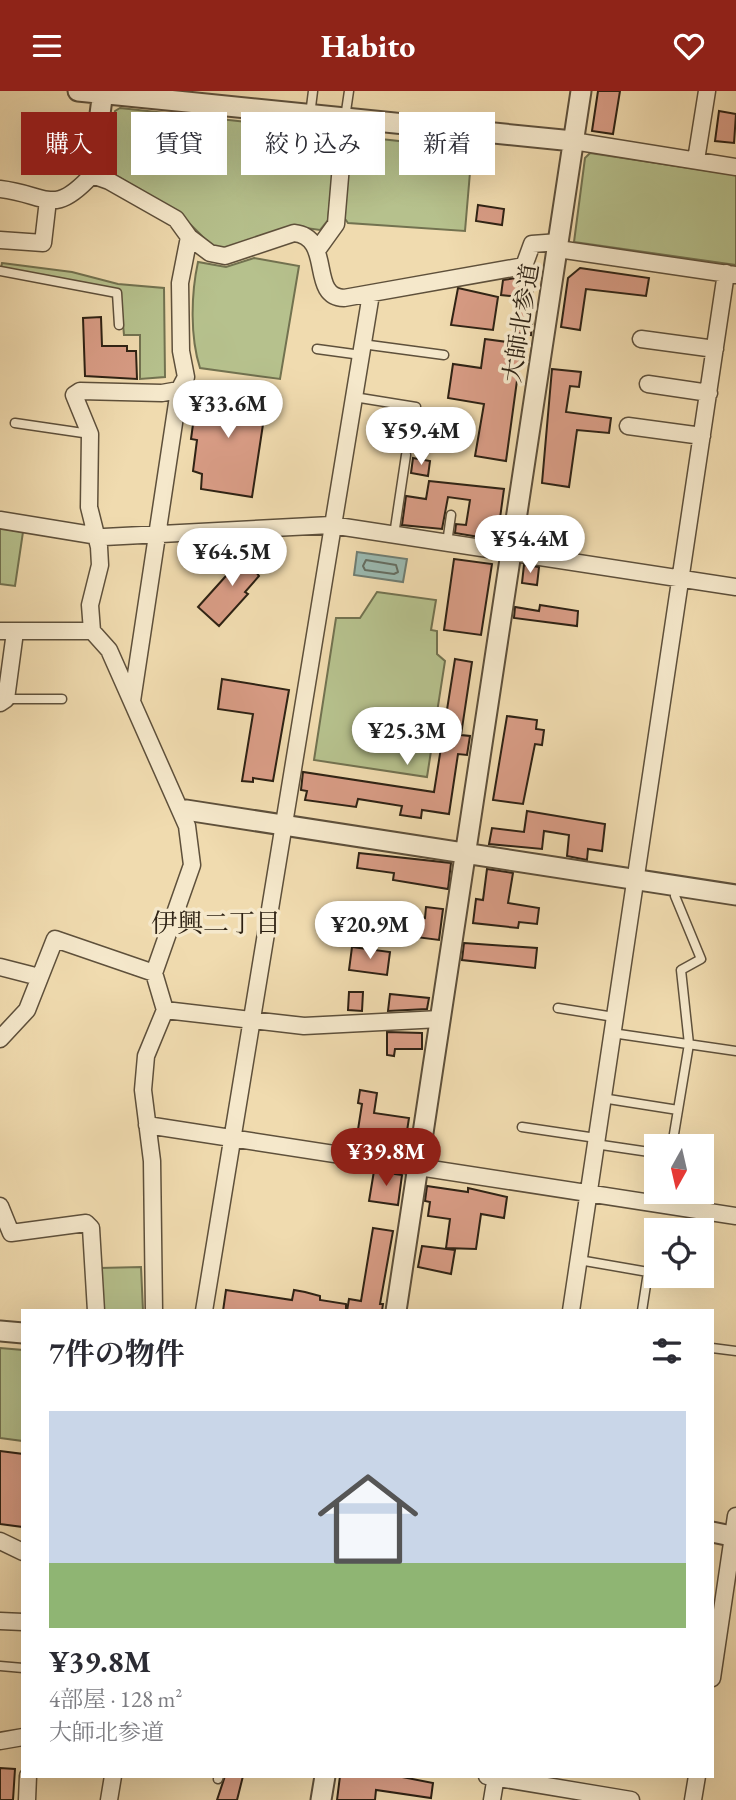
<!DOCTYPE html>
<html lang="ja">
<meta charset="utf-8">
<style>
body{margin:0;font-family:"EB Garamond","Noto Serif JP",serif;background:#f7f7f7;color:#2b2b33;height:100vh;display:flex;flex-direction:column;font-size:26px;white-space:nowrap}
*{box-sizing:border-box;margin:0}
p{font-size:23px;color:#7c7c81}
.icon{flex:none;width:38px;height:38px;fill:none;stroke:currentColor;stroke-width:2;stroke-linecap:round;stroke-linejoin:round}
.map{position:relative;flex:1;overflow:hidden}
.sheet{position:absolute;left:21px;top:1218px;width:693px;height:469px;display:flex;flex-direction:column;background:#fff;border-radius:0px;box-shadow:0 7px 28px #0002}
.sheet>*{flex:none}
.guide{position:absolute;left:21px;top:21px;width:695px;height:63px;display:flex;gap:14px}
.needle{width:46px;rotate:188deg}
.fabs{position:absolute;left:644px;top:1043px;display:grid;gap:14px}
.fabs a{display:grid;place-items:center;width:70px;height:70px;border-radius:0px;background:#fff;box-shadow:0 7px 28px #0002;font-size:35px}
.price{position:absolute;translate:-50% -60px;padding:0 16px;border-radius:24px;background:#fff;color:#222;font-size:23px;line-height:46px;filter:drop-shadow(0 2px 4px #0008)}
.price::after{content:'';position:absolute;left:50%;top:42px;width:21px;height:16px;margin-left:-10px;background:inherit;clip-path:polygon(0 0,100% 0,50% 100%)}
.price.active{background:#8f2418;color:#fff}
ul{padding:0;list-style:none}
li{display:grid;align-content:center;gap:14px;height:371px;padding:0 28px}
li span{display:grid;place-items:center;height:217px;border-radius:0px;color:#555}
li>.icon{margin-inline-start:auto}
span .icon{width:126px;height:126px;fill:#fffc;stroke-width:1}
li b{font-size:30px}
h2{display:flex;justify-content:space-between;align-items:center;height:84px;padding:0 28px;font-size:30px}
.pill{padding:0 24px;border-radius:0px;background:#fff;box-shadow:0 7px 28px #0002;font-size:24px;line-height:63px}
.pill.active{background:#8f2418;color:#fff}
header{display:flex;justify-content:space-between;align-items:center;height:91px;padding:0 28px;background:#8f2418;color:#fff;font-size:32px;font-weight:700}
.map>svg:first-child{display:block}
</style>
<header><svg class="icon" aria-label="menu" viewBox="0 0 24 24"><path d="M4 6h16M4 12h16M4 18h16"/></svg>Habito<svg class="icon" aria-label="heart" viewBox="0 0 24 24"><path d="M12 20l-8-8c-3-5 5-10 8-4 3-6 11-1 8 4z"/></svg></header>
<div class="map">
<svg width="736" height="1709" viewBox="0 0 736 1709">
<rect width="100%" height="100%" fill="#f0dbaf"/>
<filter id="stains"><feTurbulence type="fractalNoise" baseFrequency=".00286" numOctaves="4"/><feColorMatrix values="0 0 0 0 .2 0 0 0 0 .09 0 0 0 0 .02 0 0 0 .5 -.17"/></filter>
<radialGradient id="worn" r=".72"><stop offset=".6" stop-color="#630" stop-opacity="0"/><stop offset="1" stop-color="#630" stop-opacity=".3"/></radialGradient>
<path fill="#b6c18d" stroke="#727250" stroke-width="2" d="M120,17L337,41L328,129L320,139L299,136L224,157L213,156L177,120L112,82L109,77L115,20Z
M353,45L472,58L465,140L348,132L343,125L350,48Z
M590,62L736,84V174L574,151L585,67Z
M254,167L299,175L280,288L200,277C190,246 191,203 198,171L226,176Z
M2,172L72,181L118,193L164,197L165,286L140,288V244H124L120,199L1,177Z
M0,437L23,441L15,495L0,493Z
M377,501L436,509L431,539L437,540V563L445,570L427,686L314,669L336,527H360Z
M141,1176L143,1220H102L100,1177Z
M0,1257L23,1259V1350L0,1347Z"/>
<path fill="#9bbab1" stroke="#6f7d72" stroke-width="2" d="M357,461L407,468L403,491L354,484Z"/>
<g fill="none" stroke-linecap="round" stroke-linejoin="round">
<path stroke="#646e62" stroke-width="2" d="M366,469L396,474L398,481L394,483L365,479L363,475Z"/>
</g>
<path fill="#d89c85" stroke="#2e2214" stroke-width="2" d="M598,0H620L613,43L592,40Z
M719,20L736,23L734,52L715,50Z
M478,114L504,118L502,134L476,130Z
M580,177L649,187L646,205L586,198L580,239L561,236L568,187Z
M516,187L534,190L529,225H533L531,244L516,242L521,206L501,204L503,189Z
M458,197L498,206L493,239L451,234Z
M101,226L102,255H127V260H136L137,288L85,285L83,227Z
M485,248L522,253L506,370L475,365L484,313L448,307L453,273L481,277Z
M552,278L581,281L579,296L570,295L566,321L611,327L609,342L577,339L569,396L542,392Z
M198,297L267,307L252,406L201,398L202,383L193,380L197,349L191,348Z
M413,367L430,370L428,385L411,382Z
M429,390L504,398L497,449L455,442L456,433L466,434L470,409L448,406L442,438L402,434L406,405L426,408Z
M548,429L561,431L558,454L545,452Z
M252,456L262,465L256,472L261,476L256,481L259,485L245,501L248,503L219,535L198,516Z
M454,468L492,473L481,544L444,539Z
M524,474L539,476L537,494L522,492Z
M540,514L578,520L577,535L514,527L515,516L539,520Z
M455,568L472,571L461,644L470,645L467,664L458,663L449,723L422,719L421,727L400,724L402,715L358,708L356,716L305,709L307,700L301,699L303,681L434,701Z
M222,588L289,599L273,690L253,687V691L242,690L253,623L218,618Z
M507,625L537,629L536,638L544,639L542,654L535,653L523,713L493,709Z
M527,720L605,733L602,760L588,758L587,769L567,765L569,744L544,740L542,758L489,753L492,737L524,741Z
M359,762L451,772L448,798L393,789L394,782L357,777Z
M487,778L513,782L508,812L539,817L537,833L519,831L518,837L473,832L476,808L483,809Z
M426,816L443,818L439,849L400,844L402,824L425,827Z
M464,852L537,857L535,877L462,869Z
M352,856L390,861L387,884L349,879Z
M349,901H363L362,920L348,919Z
M390,903L429,907L427,918L388,920Z
M387,941L422,942V958H395L394,965L387,964Z
M360,999L377,1002L374,1022L409,1027L405,1053L357,1045L362,1013L358,1012Z
M374,1080L402,1084L398,1114L369,1110Z
M427,1095L468,1101V1097L507,1106L504,1127L481,1123L476,1158L446,1157L450,1128L428,1125L430,1111L425,1110Z
M373,1137L393,1140L380,1213H383L382,1220H347L349,1208L361,1210Z
M422,1155L455,1159L451,1183L418,1176Z
M226,1199L292,1209L294,1199L305,1201L320,1205V1209L346,1213V1220H223Z
M0,1360L23,1363V1436L0,1433Z
M0,1677L15,1678L13,1709H0Z
M225,1685H243L237,1709H217Z
M340,1685H397L433,1692L431,1707L376,1699L375,1709H337Z"/>
<g fill="none" stroke-linecap="round" stroke-linejoin="round">
<g stroke="#5e503b" stroke-width="11">
<path id="service" d="M310,24L313,0
M345,27L349,0
M0,180L117,202L119,234
M362,253L444,264
M317,258L361,264
M354,306L416,316
M15,332L90,343
M394,444L406,364
M447,452L451,424
M6,608H62
M558,917L614,926
M612,942L736,960
M602,1007L678,1019
M522,1036L596,1047
M595,1053L656,1062
M672,1055L689,953L681,879L701,868L675,805L676,796
M579,1169L648,1181L642,1220
M712,1257L736,1260
M0,1575L23,1577
M218,1688L219,1685"/>
</g>
<g stroke="#5e503b" stroke-width="19">
<path id="minor" d="M573,50L736,76
M696,69L707,0
M0,98C49,104 53,126 92,84L109,90L176,128L189,146L180,192L181,260L186,286L179,299L132,610
M189,146L210,162L225,165L294,142C334,146 308,206 344,207L524,175L532,153L559,151
M0,149L43,152L48,109
M318,158L336,133L345,27
M558,158L735,184
M641,248L715,258
M648,293L709,302
M628,335L702,345
M0,429L104,446L331,434L736,496
M0,540H92L109,559L187,735L192,774L154,882
M92,540L90,514L100,474L99,456L89,416L90,343L74,304L80,300L162,302L179,299
M0,612L6,608L15,541
M0,876L39,886
M0,948L27,919L55,848L154,882L165,919L304,935L440,928
M147,1034L736,1125
M0,1115L11,1142L86,1132L91,1137L96,1220
M154,1220L152,1070L143,999L146,965L165,919
M204,1220L371,203
M571,1220L726,182
M0,1450L23,1461
M0,1530L23,1531
M712,1587L736,1425
M0,1650L23,1646
M487,1685L631,1709
M27,1709L28,1685
M109,1709L113,1685
M492,1709L496,1685
M693,1709L697,1685"/>
</g>
<g stroke="#5e503b" stroke-width="23">
<path id="tertiary" d="M78,0L573,50
M92,84L103,0
M186,719L736,804
M396,1220L581,0
M0,1240L23,1242
M712,1441L736,1446
M321,1709L325,1685"/>
</g>
<use href="#service" stroke="#f5e8cb" stroke-width="8"/>
<use href="#minor" stroke="#f5e8cb" stroke-width="16"/>
<use href="#tertiary" stroke="#f5e8cb" stroke-width="19"/>
</g>
<g text-anchor="middle" stroke-width="7" stroke-linejoin="round" paint-order="stroke">
<g font-size="24" fill="#2e2214" stroke="#f5e8cb">
<text transform="translate(521 232) rotate(-81)" y="8">大師北参道</text>
</g>
<g font-size="26" fill="#2e2214" stroke="#f5e8cb">
<text x="216" y="841">伊興二丁目</text>
</g>
</g>
<rect width="100%" height="100%" filter="url(#stains)"/>
<rect width="100%" height="100%" fill="url(#worn)"/>
</svg>
<div class="fabs">
<a><svg class="needle" viewBox="-14 -14 28 28"><path d="M0-13l5 13h-10z" fill="#e53935"/><path d="M0 13l5-13h-10z" fill="#7c7c81"/></svg></a>
<a><svg class="icon" aria-label="locate" viewBox="0 0 24 24"><circle cx="12" cy="12" r="6"/><path d="M12 2v4M12 18v4M2 12h4M18 12h4"/></svg></a>
</div>
<b class="price" style="left:228px;top:349px">¥33.6M</b>
<b class="price" style="left:421px;top:376px">¥59.4M</b>
<b class="price" style="left:530px;top:484px">¥54.4M</b>
<b class="price" style="left:232px;top:497px">¥64.5M</b>
<b class="price" style="left:407px;top:676px">¥25.3M</b>
<b class="price" style="left:370px;top:870px">¥20.9M</b>
<b class="price active" style="left:386px;top:1097px">¥39.8M</b>
<div class="guide">
<a class="pill active">購入</a>
<a class="pill">賃貸</a>
<a class="pill">絞り込み</a>
<a class="pill">新着</a>
</div>
<section class="sheet">
<h2>7件の物件<svg class="icon" aria-label="filters" viewBox="0 0 24 24"><path d="M4 7h16M4 17h16"/><circle cx="9" cy="7" r="2"/><circle cx="15" cy="17" r="2"/></svg></h2>
<ul>
<li><span style="background:linear-gradient(#c9d6e8 70%,#8fb573 0)"><svg class="icon" aria-label="home" viewBox="0 0 24 24"><path d="M3 11l9-7 9 7M6 9v11h12V9"/></svg></span><div><b>¥39.8M</b><p>4部屋 · 128 m²</p><p>大師北参道</p></div></li>
</ul>
</section>
</div>
